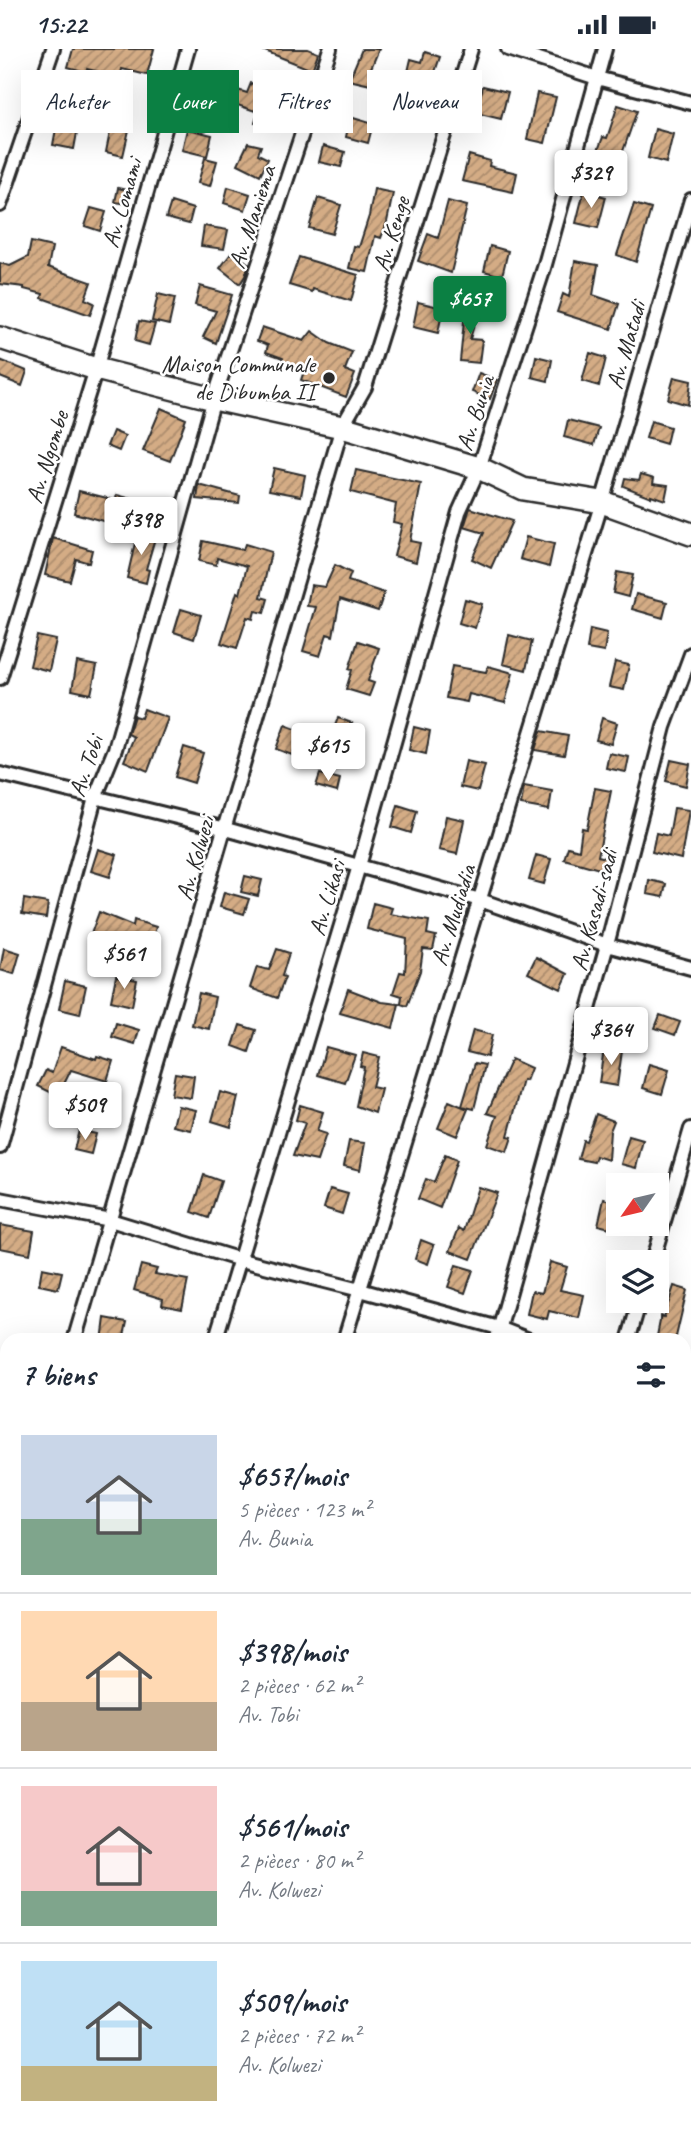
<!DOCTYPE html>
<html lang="fr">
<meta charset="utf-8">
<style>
body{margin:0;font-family:Caveat,sans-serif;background:#f2f2f3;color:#1f2937;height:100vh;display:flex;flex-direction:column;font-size:26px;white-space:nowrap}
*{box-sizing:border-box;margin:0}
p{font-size:23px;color:#747a83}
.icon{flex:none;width:38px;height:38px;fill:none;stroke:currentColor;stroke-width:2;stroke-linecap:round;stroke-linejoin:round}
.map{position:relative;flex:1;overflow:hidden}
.side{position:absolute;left:0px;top:1284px;width:691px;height:800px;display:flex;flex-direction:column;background:#fff;border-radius:21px 21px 0 0;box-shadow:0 7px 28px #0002}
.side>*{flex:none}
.hud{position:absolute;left:21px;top:21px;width:649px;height:63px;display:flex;gap:14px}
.needle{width:46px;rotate:236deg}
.fabs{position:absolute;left:606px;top:1124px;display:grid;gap:14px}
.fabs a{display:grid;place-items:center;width:63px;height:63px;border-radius:0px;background:#fff;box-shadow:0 7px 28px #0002;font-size:35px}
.price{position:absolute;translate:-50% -60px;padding:0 16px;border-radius:7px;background:#fff;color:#222;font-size:23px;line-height:46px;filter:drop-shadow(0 2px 4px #0008)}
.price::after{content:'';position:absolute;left:50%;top:42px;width:21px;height:16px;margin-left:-10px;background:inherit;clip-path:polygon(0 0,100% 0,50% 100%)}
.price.selected{background:#0b8043;color:#fff}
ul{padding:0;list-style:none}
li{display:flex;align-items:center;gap:21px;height:175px;padding:0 21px}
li+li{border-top:2px solid #e0e1e3}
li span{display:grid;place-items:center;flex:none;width:196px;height:140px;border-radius:0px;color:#555}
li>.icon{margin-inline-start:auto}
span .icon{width:84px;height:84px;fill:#fffc;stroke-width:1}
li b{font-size:30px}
h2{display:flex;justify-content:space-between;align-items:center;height:84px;padding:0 21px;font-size:30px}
.chip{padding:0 24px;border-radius:0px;background:#fff;box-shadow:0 7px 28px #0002;font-size:24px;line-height:63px}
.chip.selected{background:#0b8043;color:#fff}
.status{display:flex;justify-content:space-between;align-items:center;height:49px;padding:0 35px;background:#fff;direction:ltr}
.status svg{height:19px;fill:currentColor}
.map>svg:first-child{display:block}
</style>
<div class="status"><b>15:22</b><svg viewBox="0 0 49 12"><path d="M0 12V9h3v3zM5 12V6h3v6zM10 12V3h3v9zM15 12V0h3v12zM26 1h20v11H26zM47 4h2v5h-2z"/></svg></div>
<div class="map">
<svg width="691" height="2084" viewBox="0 0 691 2084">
<defs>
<pattern id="building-hatch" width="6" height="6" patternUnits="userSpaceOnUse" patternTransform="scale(1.75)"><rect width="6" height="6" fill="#d4ac85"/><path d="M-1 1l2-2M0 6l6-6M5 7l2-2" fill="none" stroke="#ac8c6d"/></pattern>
</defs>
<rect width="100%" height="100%" fill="#fff"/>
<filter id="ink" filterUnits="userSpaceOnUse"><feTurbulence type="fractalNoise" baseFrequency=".0143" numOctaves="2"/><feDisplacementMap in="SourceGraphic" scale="14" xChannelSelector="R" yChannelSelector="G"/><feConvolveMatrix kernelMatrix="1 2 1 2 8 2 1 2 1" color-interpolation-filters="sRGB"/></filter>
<g filter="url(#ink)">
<path fill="url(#building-hatch)" stroke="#2b2b2b" stroke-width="2" d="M73,0H154L147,26L122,20L120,28L87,20L86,23L68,18Z
M260,0H308L318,4L312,21Z
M362,0H379L369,24L395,35L392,41L349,31Z
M425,3L440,8L434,26L426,23L420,48L403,44L411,10L422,13Z
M213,33L247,44L251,34L264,39L255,62L226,52L222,63L205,58Z
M483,37L508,43L501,70L476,64Z
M75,44L99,49L96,64L72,59Z
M537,44L556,48L545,94L527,90Z
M618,56L637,62L615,125L587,114L591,102L597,104L603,88L607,89Z
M260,57L272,61L267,77L255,74Z
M350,68L373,75L368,94L346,88Z
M58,69L79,73L74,100L53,96Z
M111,78L129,81L123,107L106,103Z
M187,80L212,86L207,107L182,101Z
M655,80L673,85L666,114L648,109Z
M248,94L261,97L258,105L268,110L260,126L238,115Z
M323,97L345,103L341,118L319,113Z
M469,106L490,112L489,117L517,124L513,143L462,132Z
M205,109L217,112L210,137L198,134Z
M228,138L250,145L245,161L224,154Z
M118,139L131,142L128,155L115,153Z
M374,140L393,144L387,173L381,189L375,187L367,223L349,219L354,197L359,198L369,167Z
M584,142L606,148L598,179L576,174Z
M318,149L341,156L332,185L309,179Z
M448,152L467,157L451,224L418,212L428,185L438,189Z
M171,153L193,160L189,175L166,169Z
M634,155L651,160L636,213L617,206Z
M91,159L106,163L100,182L85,177Z
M204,177L228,181L224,200L201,197Z
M31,193L52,198L48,218L91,233L85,250L94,254L90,266L42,249L43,245L24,240V238L0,235V214L10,217L28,208Z
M490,197L508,202L502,227L484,222Z
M233,202L249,215L245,227L240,235L220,219Z
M299,208L358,226L351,252L313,240L312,243L289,236Z
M575,212L598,216L593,246L619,255L611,280L557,263L563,245L569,248Z
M200,237L232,246L216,294L203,288L216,262L195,256Z
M158,245L175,249L169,276L152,272Z
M466,252L480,256L470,290L482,291L479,314L460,312Z
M418,253L443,259L438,284L413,278Z
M139,272L155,275L149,296L135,292Z
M262,278L304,292L312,282L329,294L352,303L345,321L355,325L346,348L301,331L304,322L281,315L283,309L266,303L268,296L257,292Z
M590,304L606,309L599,337L582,332Z
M536,307L552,311L548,332L532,328Z
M0,311L27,322L22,337L0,328Z
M479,324L497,331L490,350L472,343Z
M674,328L691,332L688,356L668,350Z
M161,359L186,370L170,412L143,402Z
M568,371L599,379L594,396L564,388Z
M651,372L670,378L666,395L646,389Z
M113,382L125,387L119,402L107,397Z
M274,419L305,426L301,447L269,441Z
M356,421L421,435L410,492L420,494L416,513L394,507L402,475L393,473L396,455L351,443Z
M641,425L654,429L653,434L668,436L665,451L651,446V448L623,437L625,429L639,431Z
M199,436L240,447L239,454L197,450Z
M79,442L115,451L117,446L139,452L132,480L74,464Z
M470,459L512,472L491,519L472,510L484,484L464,478Z
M138,481L156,486L146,520L149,521L146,534L127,529Z
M526,488L554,495L549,518L520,510Z
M53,489L92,501L89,514L76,510L70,532L45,526Z
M203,492L243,501L245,495L271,503L261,548L268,550L264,564L255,562L253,570L247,568L237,599L221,594L237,543L240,545L247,517L217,509L216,516L199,512Z
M335,516L351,524L348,532L384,544L378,562L340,550L333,587L327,585L320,607L303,602L316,558L307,557L311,536L325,538Z
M617,523L633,526L628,548L613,544Z
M636,545L667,553L663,569L632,560Z
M465,550L482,555L475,579L459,574Z
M181,560L201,566L194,590L174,583Z
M590,580L607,584L604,603L587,600Z
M509,586L532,592L526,621L503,615Z
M37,587L56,591L49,622L30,617Z
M358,592L379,599L368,632L374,634L369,647L346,640L352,621L349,620Z
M77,613L97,617L91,645L72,641Z
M615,613L629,616L624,641L609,638Z
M452,617L486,623L488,617L513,624L505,654L469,645L467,653L446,649Z
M144,660L168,669L148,722L124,712L134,688L128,685L134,667L141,669Z
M338,669L352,674L344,693L331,687Z
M602,669L617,674L611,695L596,691Z
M285,676L301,682L292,706L276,700Z
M414,678L430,682L426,705L409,701Z
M541,682L568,687L564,706L535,701Z
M184,698L203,704L194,734L175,728Z
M609,704L629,708L626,723L606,719Z
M671,711L690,715L686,737L666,732Z
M466,712L485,716L478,742L460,738Z
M320,725L340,730L337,743L316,737Z
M524,737L552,742L549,761L521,756Z
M595,739L611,742L598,807L606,809L603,821L564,810L568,798L579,801L582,779L587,780Z
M398,756L417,762L411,784L392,778Z
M674,759L689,761L681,810L652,803L656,784L669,787Z
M446,767L464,771L457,805L439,801Z
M98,800L117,806L110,828L91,822Z
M536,806L551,810L544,835L529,831Z
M245,827L262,831L258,847L241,843Z
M649,831L666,835L663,848L647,845Z
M224,843L249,850L244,865L220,858Z
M24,850L48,854L46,869L22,865Z
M373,854L392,859L390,865L429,872L427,885L436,887L433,901L423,900L420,922L407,957L401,955L402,947L393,944L400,923L405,924L407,890L367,880Z
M99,863L133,877L134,871L156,878L147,909L125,902L126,899L91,885Z
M4,899L20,904L14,925L0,921Z
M277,900L289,904L282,927L285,928L277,949L250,939L257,918L269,921Z
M536,908L568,925L561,940L528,924Z
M116,927L137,931L132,957L111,952Z
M65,932L86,937L80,965L59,960Z
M348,940L382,953L399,955L393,979L340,964Z
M199,944L215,948L209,980L192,976Z
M660,966L680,973L675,986L655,979Z
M116,974L139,981L135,995L112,988Z
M240,976L256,981L249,1003L233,997Z
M473,981L492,986L487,1008L467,1003Z
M61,998L96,1010L97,1007L113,1012L107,1032L71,1021L58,1047L38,1037L46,1021L52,1024Z
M326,998L355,1006L345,1034L318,1026Z
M604,999L622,1002L617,1037L599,1034Z
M363,1004L379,1008L372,1038L381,1040L375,1064L356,1057L364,1018L360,1017Z
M511,1010L531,1019L526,1032L523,1031L508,1087L512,1088L507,1103L487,1096L497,1067L487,1064Z
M475,1014L485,1016L474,1060L462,1057Z
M649,1015L669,1021L662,1045L643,1039Z
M175,1024L194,1027L191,1049L171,1046Z
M220,1043L238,1048L231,1078L212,1072Z
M449,1052L468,1060L457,1087L438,1079Z
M300,1056L323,1063L317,1082L326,1085L317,1112L293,1107L305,1074L296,1071Z
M178,1057L196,1061L191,1081L173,1077Z
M596,1065L614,1072L610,1082L608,1111L596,1107L594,1113L578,1110L583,1091L586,1092Z
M79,1081L96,1085L91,1105L74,1101Z
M629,1087L643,1091L636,1119L621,1115Z
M349,1092L365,1094L360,1121L344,1117Z
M445,1106L457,1111L440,1159L418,1150L426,1130L434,1133Z
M204,1126L221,1132L209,1169L192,1163Z
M478,1138L497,1144L471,1210L450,1202L459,1179L464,1182Z
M330,1140L348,1145L342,1165L324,1159Z
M604,1150L618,1154V1181L598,1176Z
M0,1176L34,1182L30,1205L0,1199Z
M421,1191L434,1196L428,1215L415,1210Z
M550,1213L567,1218L560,1241L584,1246L579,1269L549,1262L547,1270L527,1265L532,1242L542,1244Z
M141,1216L157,1220L155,1225L188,1231L182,1260L162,1256L163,1250L134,1241Z
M456,1216L473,1221L465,1244L448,1238Z
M42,1219L62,1223L58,1240L39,1236Z
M674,1237L687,1241L675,1292H656L661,1267L664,1268Z
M105,1269L127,1273L123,1292H102Z"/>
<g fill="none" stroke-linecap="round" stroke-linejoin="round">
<g stroke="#2b2b2b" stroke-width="18">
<path id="minor" d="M508,0L597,29L691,54
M0,156L53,0
M0,629L96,320L188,0
M0,725L226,780L480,851L607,896L691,919
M0,1098L95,749L115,700L214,350L330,0
M0,1150L110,1171L241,1211L360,1241L499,1279L532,1292
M652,1213L691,1080
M74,1292L342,378L365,338L471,0
M215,1292L359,817L459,463L479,419L544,219L605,0
M344,1292L602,453L691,151
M496,1292L607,896L664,678L691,605
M628,1292L640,1251
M684,1341L691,1342
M7,1519L0,1542L7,1545
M684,1602L691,1577
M684,1749L691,1750
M0,1965L7,1967
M0,2001L7,1979
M344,2077L364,2084
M108,2084L110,2077
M416,2084L418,2077
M549,2084L551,2077"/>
</g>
<g stroke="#2b2b2b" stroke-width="26">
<path id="trunk" d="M0,289L96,320L214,350L342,378L479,419L523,440L602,453L691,485"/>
</g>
<use href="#minor" stroke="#fff" stroke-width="12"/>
<use href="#trunk" stroke="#fff" stroke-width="21"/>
</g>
</g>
<circle fill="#2b2b2b" stroke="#fff" stroke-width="2.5" cx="329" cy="329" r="7"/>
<g text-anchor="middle" stroke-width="5" stroke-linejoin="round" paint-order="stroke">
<g font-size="24" fill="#2b2b2b" stroke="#fff">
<text transform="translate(122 154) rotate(-74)" y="8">Av. Lomami</text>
<text transform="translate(252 168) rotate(-72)" y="8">Av. Maniema</text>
<text transform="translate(391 185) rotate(-73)" y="8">Av. Kenge</text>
<text transform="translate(626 296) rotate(-74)" y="8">Av. Matadi</text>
<text transform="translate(475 364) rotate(-72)" y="8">Av. Bunia</text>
<text transform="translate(47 408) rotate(-73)" y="8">Av. Ngombe</text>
<text transform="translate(86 717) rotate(-71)" y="8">Av. Tobi</text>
<text transform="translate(195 809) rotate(-74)" y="8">Av. Kolwezi</text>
<text transform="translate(327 849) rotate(-73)" y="8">Av. Likasi</text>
<text transform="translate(594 861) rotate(-75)" y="8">Av. Kasadi-sadi</text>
<text transform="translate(453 866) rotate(-73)" y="8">Av. Mudiadia</text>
</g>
<g font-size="24" fill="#2b2b2b" stroke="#fff" text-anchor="end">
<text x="315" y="323">Maison Communale<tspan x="315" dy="28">de Dibumba II</tspan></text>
</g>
</g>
</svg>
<div class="fabs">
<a><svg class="needle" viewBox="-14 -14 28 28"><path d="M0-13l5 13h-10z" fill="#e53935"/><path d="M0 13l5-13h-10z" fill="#747a83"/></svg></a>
<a><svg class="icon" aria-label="layers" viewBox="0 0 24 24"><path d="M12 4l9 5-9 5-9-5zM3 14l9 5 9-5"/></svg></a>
</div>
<b class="price" style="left:591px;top:161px">$329</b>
<b class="price selected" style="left:470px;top:287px">$657</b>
<b class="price" style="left:141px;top:508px">$398</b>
<b class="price" style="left:328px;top:734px">$615</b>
<b class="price" style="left:124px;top:942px">$561</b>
<b class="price" style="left:611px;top:1018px">$364</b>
<b class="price" style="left:85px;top:1093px">$509</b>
<div class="hud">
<a class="chip">Acheter</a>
<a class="chip selected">Louer</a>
<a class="chip">Filtres</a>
<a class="chip">Nouveau</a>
</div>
<section class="side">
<h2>7 biens<svg class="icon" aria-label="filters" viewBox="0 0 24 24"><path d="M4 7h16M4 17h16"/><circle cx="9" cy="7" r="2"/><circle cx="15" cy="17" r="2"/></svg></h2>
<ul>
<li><span style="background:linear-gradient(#c9d6e8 60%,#7fa58c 0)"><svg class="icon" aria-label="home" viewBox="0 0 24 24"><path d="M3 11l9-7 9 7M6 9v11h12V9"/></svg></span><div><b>$657/mois</b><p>5 pièces · 123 m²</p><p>Av. Bunia</p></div></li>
<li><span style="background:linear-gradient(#ffd9b3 65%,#b9a48a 0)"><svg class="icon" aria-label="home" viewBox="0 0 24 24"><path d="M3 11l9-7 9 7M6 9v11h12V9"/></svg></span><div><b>$398/mois</b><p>2 pièces · 62 m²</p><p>Av. Tobi</p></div></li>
<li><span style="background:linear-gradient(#f6c9c9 75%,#7fa58c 0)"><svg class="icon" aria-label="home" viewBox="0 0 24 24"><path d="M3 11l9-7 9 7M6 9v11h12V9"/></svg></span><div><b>$561/mois</b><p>2 pièces · 80 m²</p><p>Av. Kolwezi</p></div></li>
<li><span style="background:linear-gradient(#bfe0f5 75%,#c2b280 0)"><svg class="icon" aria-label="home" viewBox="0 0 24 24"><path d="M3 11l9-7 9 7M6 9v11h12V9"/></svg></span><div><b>$509/mois</b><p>2 pièces · 72 m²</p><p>Av. Kolwezi</p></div></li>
</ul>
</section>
</div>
